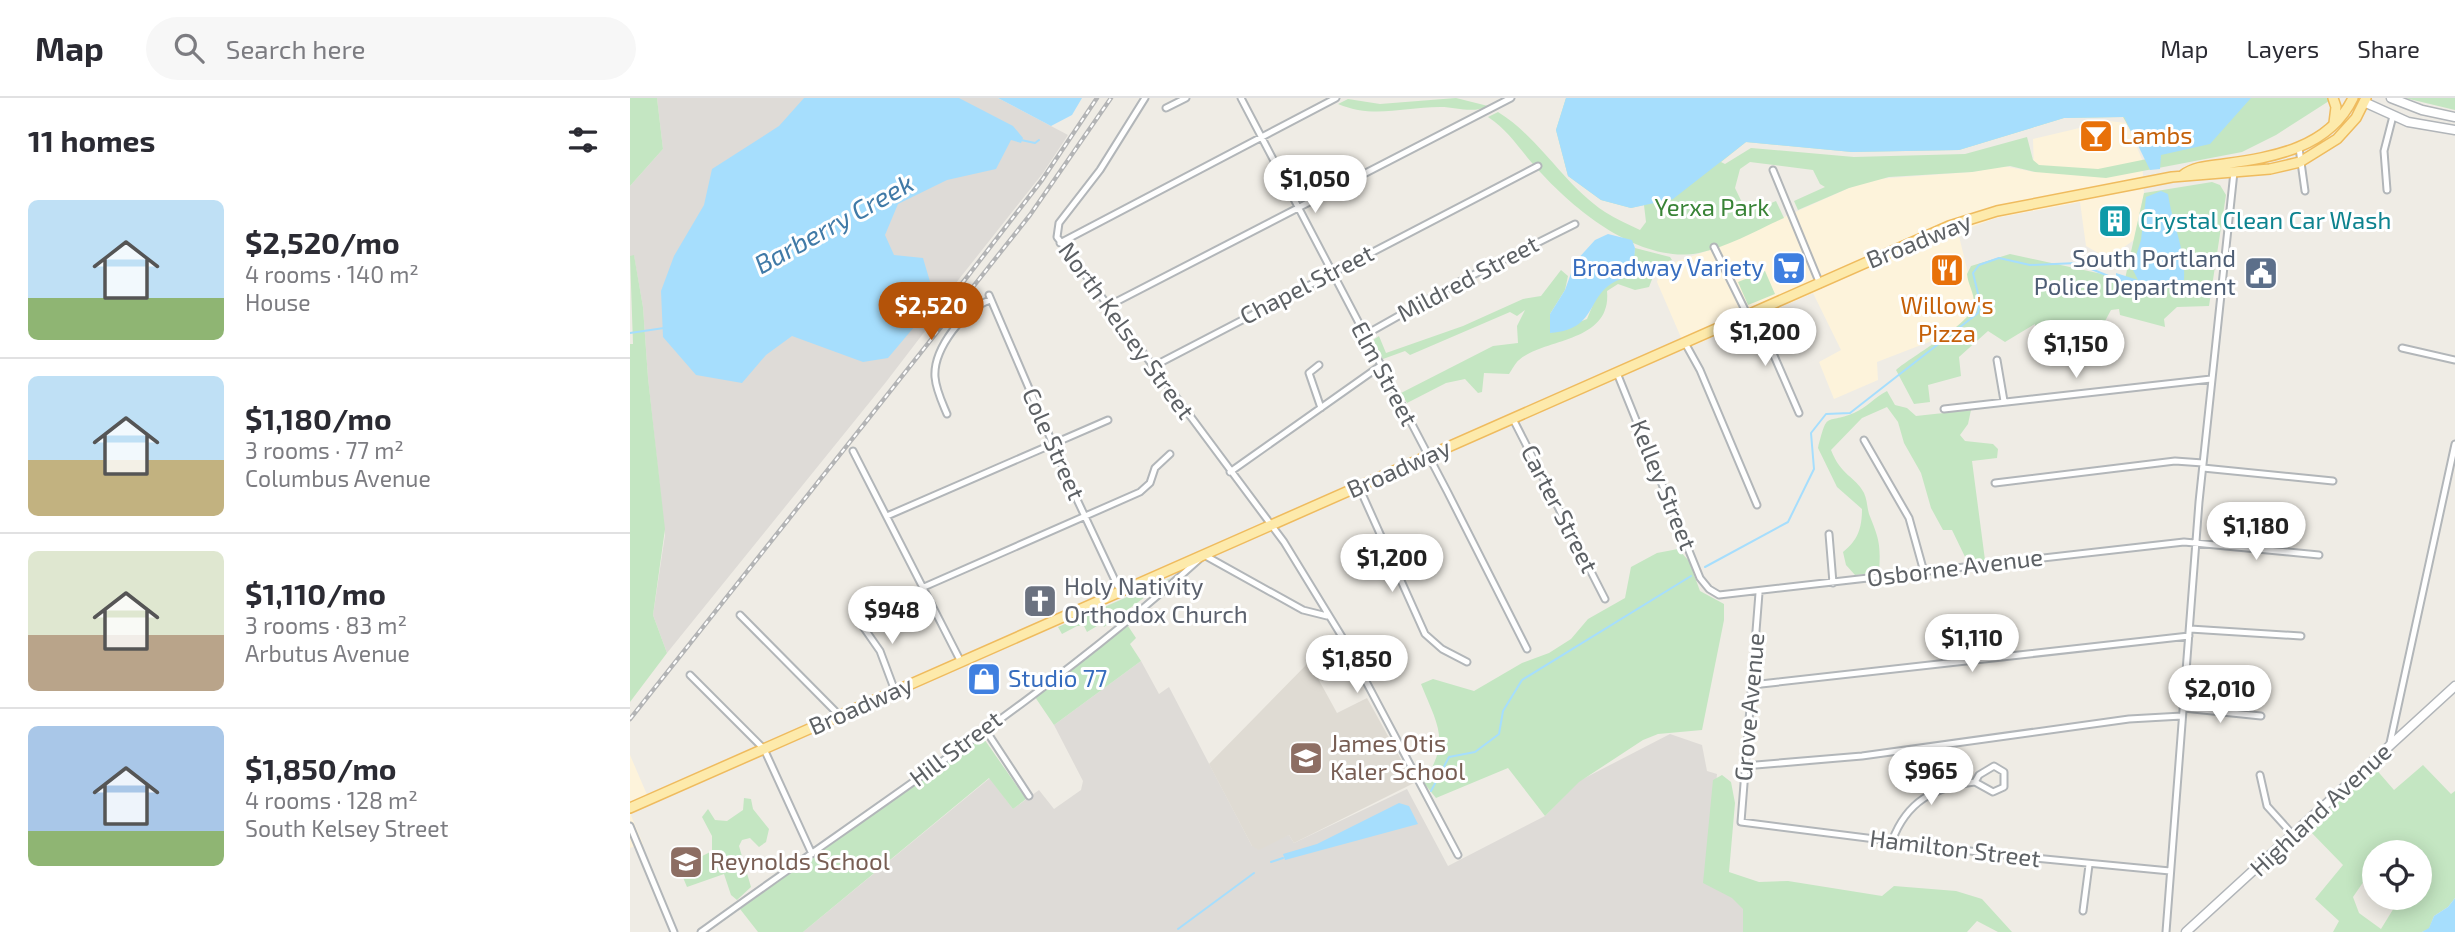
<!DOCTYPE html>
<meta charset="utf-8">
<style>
body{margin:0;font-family:"Exo 2",sans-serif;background:#f7f7f7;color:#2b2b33;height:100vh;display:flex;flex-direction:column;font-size:26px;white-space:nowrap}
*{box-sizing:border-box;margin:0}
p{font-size:23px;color:#7c7c81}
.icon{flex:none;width:38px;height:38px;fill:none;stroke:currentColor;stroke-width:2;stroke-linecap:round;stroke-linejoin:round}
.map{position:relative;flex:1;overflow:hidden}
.side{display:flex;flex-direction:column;background:#fff;width:630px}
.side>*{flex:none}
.tools{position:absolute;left:1732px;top:742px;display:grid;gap:14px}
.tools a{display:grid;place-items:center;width:70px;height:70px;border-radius:50%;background:#fff;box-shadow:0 4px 18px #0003;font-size:35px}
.price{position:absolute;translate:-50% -60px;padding:0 16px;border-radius:24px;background:#fff;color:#222;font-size:23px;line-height:46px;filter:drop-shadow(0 2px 4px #0008)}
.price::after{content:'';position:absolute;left:50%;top:42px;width:21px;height:16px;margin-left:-10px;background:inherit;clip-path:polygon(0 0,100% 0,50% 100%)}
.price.current{background:#b45309;color:#fff}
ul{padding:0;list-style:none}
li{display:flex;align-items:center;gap:21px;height:175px;padding:0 28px}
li+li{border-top:2px solid #e1e1e2}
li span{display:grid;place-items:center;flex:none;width:196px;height:140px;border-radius:10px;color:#555}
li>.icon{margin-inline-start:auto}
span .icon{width:84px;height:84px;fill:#fffc;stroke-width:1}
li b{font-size:30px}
h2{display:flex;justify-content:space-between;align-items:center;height:84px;padding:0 28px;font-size:30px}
header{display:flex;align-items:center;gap:42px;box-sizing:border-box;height:98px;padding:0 35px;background:#fff;border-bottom:2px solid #e1e1e2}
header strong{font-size:33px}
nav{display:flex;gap:38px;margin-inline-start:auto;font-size:24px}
.search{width:490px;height:63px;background:#f7f7f7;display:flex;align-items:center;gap:18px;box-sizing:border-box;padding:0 24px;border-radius:38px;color:#7c7c81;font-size:26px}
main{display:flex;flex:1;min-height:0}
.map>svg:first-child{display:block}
</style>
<header>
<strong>Map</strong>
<div class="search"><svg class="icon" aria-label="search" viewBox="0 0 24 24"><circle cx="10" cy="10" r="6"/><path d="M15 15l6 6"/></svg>Search here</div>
<nav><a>Map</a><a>Layers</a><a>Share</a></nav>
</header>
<main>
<section class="side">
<h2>11 homes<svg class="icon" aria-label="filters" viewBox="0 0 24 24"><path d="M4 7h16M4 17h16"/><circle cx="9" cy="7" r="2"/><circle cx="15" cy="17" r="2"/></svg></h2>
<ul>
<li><span style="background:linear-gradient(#bfe0f5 70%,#8fb573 0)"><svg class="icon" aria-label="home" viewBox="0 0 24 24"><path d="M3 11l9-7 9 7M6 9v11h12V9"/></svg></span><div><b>$2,520/mo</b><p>4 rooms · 140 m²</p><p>House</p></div></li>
<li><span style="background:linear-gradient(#bfe0f5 60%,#c2b280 0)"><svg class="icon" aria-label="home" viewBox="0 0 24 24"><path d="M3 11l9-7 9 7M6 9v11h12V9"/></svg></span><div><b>$1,180/mo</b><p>3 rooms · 77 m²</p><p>Columbus Avenue</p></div></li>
<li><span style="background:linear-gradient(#dfe7d0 60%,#b9a48a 0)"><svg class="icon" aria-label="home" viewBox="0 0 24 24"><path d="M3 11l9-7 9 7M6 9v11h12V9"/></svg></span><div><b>$1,110/mo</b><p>3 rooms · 83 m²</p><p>Arbutus Avenue</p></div></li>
<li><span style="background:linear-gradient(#a9c7e8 75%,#8fb573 0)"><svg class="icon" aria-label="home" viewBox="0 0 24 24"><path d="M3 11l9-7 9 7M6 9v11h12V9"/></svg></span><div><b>$1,850/mo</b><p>4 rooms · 128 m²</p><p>South Kelsey Street</p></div></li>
</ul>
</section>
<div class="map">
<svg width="1825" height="834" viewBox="0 0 1825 834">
<rect width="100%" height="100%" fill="#efece5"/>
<path fill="#fdf3db" d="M1479,23L1496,25L1512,61L1514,95L1504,142L1487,154L1470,156L1456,148L1450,104L1366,120L1328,134L1344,200L1341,216L1317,237L1247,264L1248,282L1204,301L1189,264L1211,252L1183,195L1056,251L1027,184L1030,169L1080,152L1219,90L1246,81L1342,74L1374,68L1404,74L1403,41Z
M0,657L21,706L0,715L13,746L0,750Z"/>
<path fill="#dedbd7" d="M27,0H368L438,37L413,75L314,200L315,207L256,284L37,555L23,517L35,437L18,280L13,209L4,158H0V88L33,51Z
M511,563L529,596L539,589L622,748L659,737L664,745L777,691L818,768L915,718L949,683L1040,636L1072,647L1077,673L1087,676L1078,783L1122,788L1118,834H173L360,680L383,711L409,692L424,711L451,692L453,683L424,627Z"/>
<path fill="#dfdbd3" d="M679,564L707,615L737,600L784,685L664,745L659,737L629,752L622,748L579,666Z"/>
<path fill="#c4e6c2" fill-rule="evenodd" d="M0,0H27L33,51L0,88Z
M826,0L858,8C842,16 828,9 810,9C773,9 744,21 708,6L718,1L750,6Z
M936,0H1697L1699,3L1646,37L1612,54L1476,80L1405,74L1380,68L1342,74L1259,79L1219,90L1168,112L1164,103L1195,89L1190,86L1183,72L1120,64L1110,71L1105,90L1117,115L1146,103L1154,120C1127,132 1098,149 1069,155C1012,166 948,115 912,76C892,56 882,35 858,19L868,14C910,40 934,87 975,114C986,121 998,126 1010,132L1016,124L1014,107L1001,110L971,102L938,78L926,32ZM1493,19L1517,61L1468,71L1409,67L1403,62L1397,39L1335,56L1224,59L1121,50L1095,66L1091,64L1116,44L1222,54L1329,52L1434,20Z
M1775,0H1825V12Z
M1582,84L1590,87L1596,97L1579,208L1547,209L1534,221L1535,229L1490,217L1489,211L1481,212L1474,225L1442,229L1445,262L1427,268L1409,259L1405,226L1375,244L1358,233L1329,259L1331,278L1298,287L1300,304L1284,306L1266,272C1282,258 1342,225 1344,207C1345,196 1338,187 1337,176L1341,168L1380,156L1495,181L1514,95Z
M1005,150L1040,159L1042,162L1028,166L1019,189L1005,192L988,186L977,193C982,245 914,240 889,262C885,265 882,272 879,276L854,275L852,294L848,295L835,281L816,285L777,305L771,295L863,248L888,245L887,228L895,212L887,218L880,214L780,257L775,253L753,261L743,242L749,238L756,255L833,228L893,201L911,198L931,172L938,178L935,192L920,216V235L957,221L967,197L1004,158Z
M4,157L13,209L18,280L35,431L23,517L37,555L0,604V246H3L0,158Z
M1135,173L1145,196L1118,207L1108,184Z
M1257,293L1265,307L1277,310L1286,318L1341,312L1338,326L1330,337L1335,343L1363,346L1368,351L1367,360L1342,363L1355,462L1338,465L1322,432H1313L1301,410L1291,375L1274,345L1268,324L1257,309L1232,320L1201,352C1211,378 1225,378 1234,395C1237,401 1237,409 1239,416C1249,441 1251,446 1249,474L1225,477L1216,467L1213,454C1228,442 1232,430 1232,411L1207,389L1188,350C1198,312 1194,327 1224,315C1236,310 1245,299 1257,293Z
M1048,451L1059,463L1070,493L1094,506V522L1072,632L1028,636L1013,642L949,684L915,718L878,670L806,700L793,684C821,644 808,628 791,586L803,581L844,593L892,565L919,555L941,541L958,521L995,500L1001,469L1027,455Z
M541,480L474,529L472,525L457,534L454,528H447L432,536L428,529Z
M498,528L506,540L500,546L511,563L424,627L405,599Z
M352,638L396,701L383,711L359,680L173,834H128L110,811Z
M1793,667L1821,696L1825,693V800L1818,809L1804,818L1799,831L1792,834H1703L1709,823L1685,801L1713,767L1678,731L1744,669L1764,692ZM1745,754H1790V800H1770L1751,831L1729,815L1723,799L1745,767Z
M1092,677L1101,684L1105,705L1099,774L1129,784L1158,783L1252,798L1264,788L1326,793L1352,801L1382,834H1368L1347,823L1337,834H1113V811L1102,800L1073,785L1083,682Z
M114,700L121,701L123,711L139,731L136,744L129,749L120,740L112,742L109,748L121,789L107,802L101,797L94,776L57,789L49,770L82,753V738L72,719L78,711L85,722L97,723L113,712Z"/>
<path fill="#a6defd" d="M174,0H329L383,28L393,40L391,45L381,42L366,71L317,82L268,106L255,137L264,157L293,160L301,187L290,222L258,260L233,264L162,238L136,257L112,285L66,277L33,239L31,193L44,158L74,107L82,71L149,28Z
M368,0H452L442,17L421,28Z
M936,0H1621L1580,46L1531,57L1530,71L1520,72L1494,19L1434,20L1329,52L1222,54L1116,44L1043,101L1001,110L971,102L938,78L926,32Z
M1531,93L1538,96C1542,125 1556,152 1554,182C1526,196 1514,201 1486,185V175L1508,182L1502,170L1511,142L1516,99Z
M978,136L1002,142L1005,150L1003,178C950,187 976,231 920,235V216L935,192L945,164L965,142Z
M769,705L779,708L788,726L655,762L653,756L687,746Z
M1825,800V834H1792L1799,830L1804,818L1818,809Z"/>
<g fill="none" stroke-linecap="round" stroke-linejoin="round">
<path stroke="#a6defd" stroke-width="2" d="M391,42L405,45L409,42
M0,235L34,230
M1075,469L1158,424L1184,371L1181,335L1196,316L1220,315L1348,215L1350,204L1343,175L1349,167L1369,160L1400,167L1447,165L1488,182
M801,693L819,659L845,654L869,636L873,613L892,582L1061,478
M641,764L653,760
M548,831L624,775"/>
<g stroke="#b2b6b9" stroke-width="9">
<path id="street" d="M515,0L470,72L429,125L427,139L654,444L714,542L828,757
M611,0L817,393L897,551
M536,10L556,0
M1669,50L1675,93
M1143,72L1190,186
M1757,92L1754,53L1763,18
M430,145L706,0
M1084,149L1118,218
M359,197L443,393L490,493
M476,209L881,0
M1125,214L1169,315
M733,238L827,185L945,126
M1055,245L1070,272L1127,407
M1772,250L1825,262
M1367,262L1374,303
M689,267L679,275L691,310
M522,269L908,68
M987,275L1070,480L1079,491L1089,497L1554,444L1689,457
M1314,311L1581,281
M317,316C312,304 306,292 305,279C303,251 335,210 360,202
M883,321L975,501
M1234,342L1279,420L1294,474
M223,353L331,564
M1573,370L1703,383
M600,374L750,268
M1365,385L1545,363L1573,365
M729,389L795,536L812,551L837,564
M257,418L478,322
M1199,436L1203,485
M294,489L510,394L520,385L525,370L540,356
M1129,495L1111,724L1364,756L1540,773
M110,517L210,618
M227,520L250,553L265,593
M1560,531L1671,538
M60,577L134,651L182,756
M1122,587L1559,538
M1553,610L1631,618
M355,631L399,698
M1760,645L1825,346
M1114,668L1232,658L1499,621L1552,618
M1364,668L1374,674V689L1363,694L1345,684L1349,677Z
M1630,677L1637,708L1664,738
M0,728L44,834
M1262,743C1277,703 1304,689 1345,684
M1453,813L1459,767
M71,834C239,712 420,597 574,457L673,512L697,518
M1536,834L1569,404L1604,74"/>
</g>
<g stroke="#b1b5b9" stroke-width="11">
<path id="secondary" d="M1761,0L1792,12L1825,19
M1734,4L1778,24L1825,32
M1556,834L1825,588"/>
</g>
<g stroke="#efbb5e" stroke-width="12">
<path id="primary" d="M1703,0L1706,9L1704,25
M1553,77C1565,68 1580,68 1594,66C1644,59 1699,50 1723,0
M0,710L1319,128L1367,113L1542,79L1640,71L1670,64L1707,41L1726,20L1736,0"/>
</g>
<use href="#street" stroke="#fff" stroke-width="5"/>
<use href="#secondary" stroke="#fff" stroke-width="8"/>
<use href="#primary" stroke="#fdeaab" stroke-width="9"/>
<g stroke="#b3b4b5" stroke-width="4.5">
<path id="rail" d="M320,201L412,82L467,0
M0,621L400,117L481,0"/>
</g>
<use href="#rail" stroke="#fff" stroke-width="2" stroke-dasharray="5" stroke-linecap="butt"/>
</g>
<defs>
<g id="bar-square" transform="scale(1.75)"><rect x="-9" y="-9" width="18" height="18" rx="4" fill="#e8710a" stroke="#fff"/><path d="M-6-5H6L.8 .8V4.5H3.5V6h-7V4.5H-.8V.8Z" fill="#fff"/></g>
<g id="building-square" transform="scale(1.75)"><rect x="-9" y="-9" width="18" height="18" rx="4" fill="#0f9aa8" stroke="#fff"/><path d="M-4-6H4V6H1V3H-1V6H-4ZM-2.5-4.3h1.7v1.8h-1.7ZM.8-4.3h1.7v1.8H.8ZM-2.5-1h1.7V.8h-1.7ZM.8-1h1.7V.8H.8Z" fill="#fff"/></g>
<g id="supermarket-square" transform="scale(1.75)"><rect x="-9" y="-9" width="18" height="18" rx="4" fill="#3f7fe0" stroke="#fff"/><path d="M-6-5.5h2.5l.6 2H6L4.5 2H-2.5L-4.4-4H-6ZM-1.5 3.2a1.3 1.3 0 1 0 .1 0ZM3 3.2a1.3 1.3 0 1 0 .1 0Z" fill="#fff"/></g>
<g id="restaurant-square" transform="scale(1.75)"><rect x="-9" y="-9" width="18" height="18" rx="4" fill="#e8710a" stroke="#fff"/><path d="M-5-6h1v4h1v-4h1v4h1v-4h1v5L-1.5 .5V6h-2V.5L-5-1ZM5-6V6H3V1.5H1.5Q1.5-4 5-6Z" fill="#fff"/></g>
<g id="civic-square" transform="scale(1.75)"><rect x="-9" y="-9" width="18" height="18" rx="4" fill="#5c6f8a" stroke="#fff"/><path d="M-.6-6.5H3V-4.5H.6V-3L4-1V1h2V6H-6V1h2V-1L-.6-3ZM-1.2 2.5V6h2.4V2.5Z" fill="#fff"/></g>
<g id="church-square" transform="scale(1.75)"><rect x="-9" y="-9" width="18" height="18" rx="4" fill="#6b7280" stroke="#fff"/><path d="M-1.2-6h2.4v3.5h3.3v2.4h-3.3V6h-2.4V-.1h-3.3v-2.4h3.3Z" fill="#fff"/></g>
<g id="shop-square" transform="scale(1.75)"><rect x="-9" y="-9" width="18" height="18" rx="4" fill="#3f7fe0" stroke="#fff"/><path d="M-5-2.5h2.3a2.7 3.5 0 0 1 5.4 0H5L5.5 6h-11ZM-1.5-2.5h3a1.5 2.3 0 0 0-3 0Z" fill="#fff"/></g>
<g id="school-square" transform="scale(1.75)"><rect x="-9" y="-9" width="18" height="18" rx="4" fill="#8d6e63" stroke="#fff"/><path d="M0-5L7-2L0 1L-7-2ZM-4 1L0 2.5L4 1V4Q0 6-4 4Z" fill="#fff"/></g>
</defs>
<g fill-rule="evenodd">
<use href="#bar-square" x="1466" y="38"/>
<use href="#building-square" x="1485" y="123"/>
<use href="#supermarket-square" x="1159" y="170"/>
<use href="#restaurant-square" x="1317" y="172"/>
<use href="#civic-square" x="1631" y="175"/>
<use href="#church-square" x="410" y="503"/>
<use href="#shop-square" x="354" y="581"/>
<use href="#school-square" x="676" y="660"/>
<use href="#school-square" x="56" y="764"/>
</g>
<g text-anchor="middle" stroke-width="6" stroke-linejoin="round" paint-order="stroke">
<g font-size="24" fill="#c56008" stroke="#fff" text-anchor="start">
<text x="1490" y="46">Lambs</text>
<text x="1317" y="216" text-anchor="middle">Willow's<tspan x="1317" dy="28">Pizza</tspan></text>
</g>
<g font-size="24" fill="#388336" stroke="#fff">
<text x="1082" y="118">Yerxa Park</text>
</g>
<g font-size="24" fill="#0d838f" stroke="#fff" text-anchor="start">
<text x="1510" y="131">Crystal Clean Car Wash</text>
</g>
<g font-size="24" fill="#5d6165" stroke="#fff">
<text transform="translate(1289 143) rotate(-22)" y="8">Broadway</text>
<text transform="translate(838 181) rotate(-28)" y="8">Mildred Street</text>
<text transform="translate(677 187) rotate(-27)" y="8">Chapel Street</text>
<text transform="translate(496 233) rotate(54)" y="8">North Kelsey Street</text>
<text transform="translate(754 276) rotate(62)" y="8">Elm Street</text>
<text transform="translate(423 346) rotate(66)" y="8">Cole Street</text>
<text transform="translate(769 371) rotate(-24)" y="8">Broadway</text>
<text transform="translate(1033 387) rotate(68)" y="8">Kelley Street</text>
<text transform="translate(929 411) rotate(63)" y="8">Carter Street</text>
<text transform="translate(1325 470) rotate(-7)" y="8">Osborne Avenue</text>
<text transform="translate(231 608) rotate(-24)" y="8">Broadway</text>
<text transform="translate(1120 609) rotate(-85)" y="8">Grove Avenue</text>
<text transform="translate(326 651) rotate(-37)" y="8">Hill Street</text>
<text transform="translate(1691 712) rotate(-43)" y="8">Highland Avenue</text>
<text transform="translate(1325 751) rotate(7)" y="8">Hamilton Street</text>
</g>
<g font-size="24" fill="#4e5e75" stroke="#fff" text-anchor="end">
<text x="1606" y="169">South Portland<tspan x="1606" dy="28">Police Department</tspan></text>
</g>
<g font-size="24" fill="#366cbe" stroke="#fff" text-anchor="end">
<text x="1134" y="178">Broadway Variety</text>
<text x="378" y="589" text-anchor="start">Studio 77</text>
</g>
<g font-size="24" fill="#5b616d" stroke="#fff" text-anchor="start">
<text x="434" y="497">Holy Nativity<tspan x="434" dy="28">Orthodox Church</tspan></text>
</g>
<g font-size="24" fill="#785e54" stroke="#fff" text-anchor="start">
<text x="700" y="654">James Otis<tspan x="700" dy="28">Kaler School</tspan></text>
<text x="80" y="772">Reynolds School</text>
</g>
<g font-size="26" font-style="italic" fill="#407aa7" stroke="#fff">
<text transform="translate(204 126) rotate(-29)" y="9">Barberry Creek</text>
</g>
</g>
</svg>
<div class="tools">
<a><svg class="icon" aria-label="locate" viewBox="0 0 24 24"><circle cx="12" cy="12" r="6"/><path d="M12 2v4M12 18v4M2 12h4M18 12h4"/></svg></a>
</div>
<b class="price" style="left:685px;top:117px">$1,050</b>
<b class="price current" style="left:301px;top:244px">$2,520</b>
<b class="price" style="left:1135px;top:270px">$1,200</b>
<b class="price" style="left:1446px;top:282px">$1,150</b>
<b class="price" style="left:1626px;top:464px">$1,180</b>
<b class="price" style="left:762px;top:496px">$1,200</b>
<b class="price" style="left:262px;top:548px">$948</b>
<b class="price" style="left:1342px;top:576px">$1,110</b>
<b class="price" style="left:727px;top:597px">$1,850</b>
<b class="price" style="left:1590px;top:627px">$2,010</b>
<b class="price" style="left:1301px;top:709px">$965</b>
</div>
</main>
